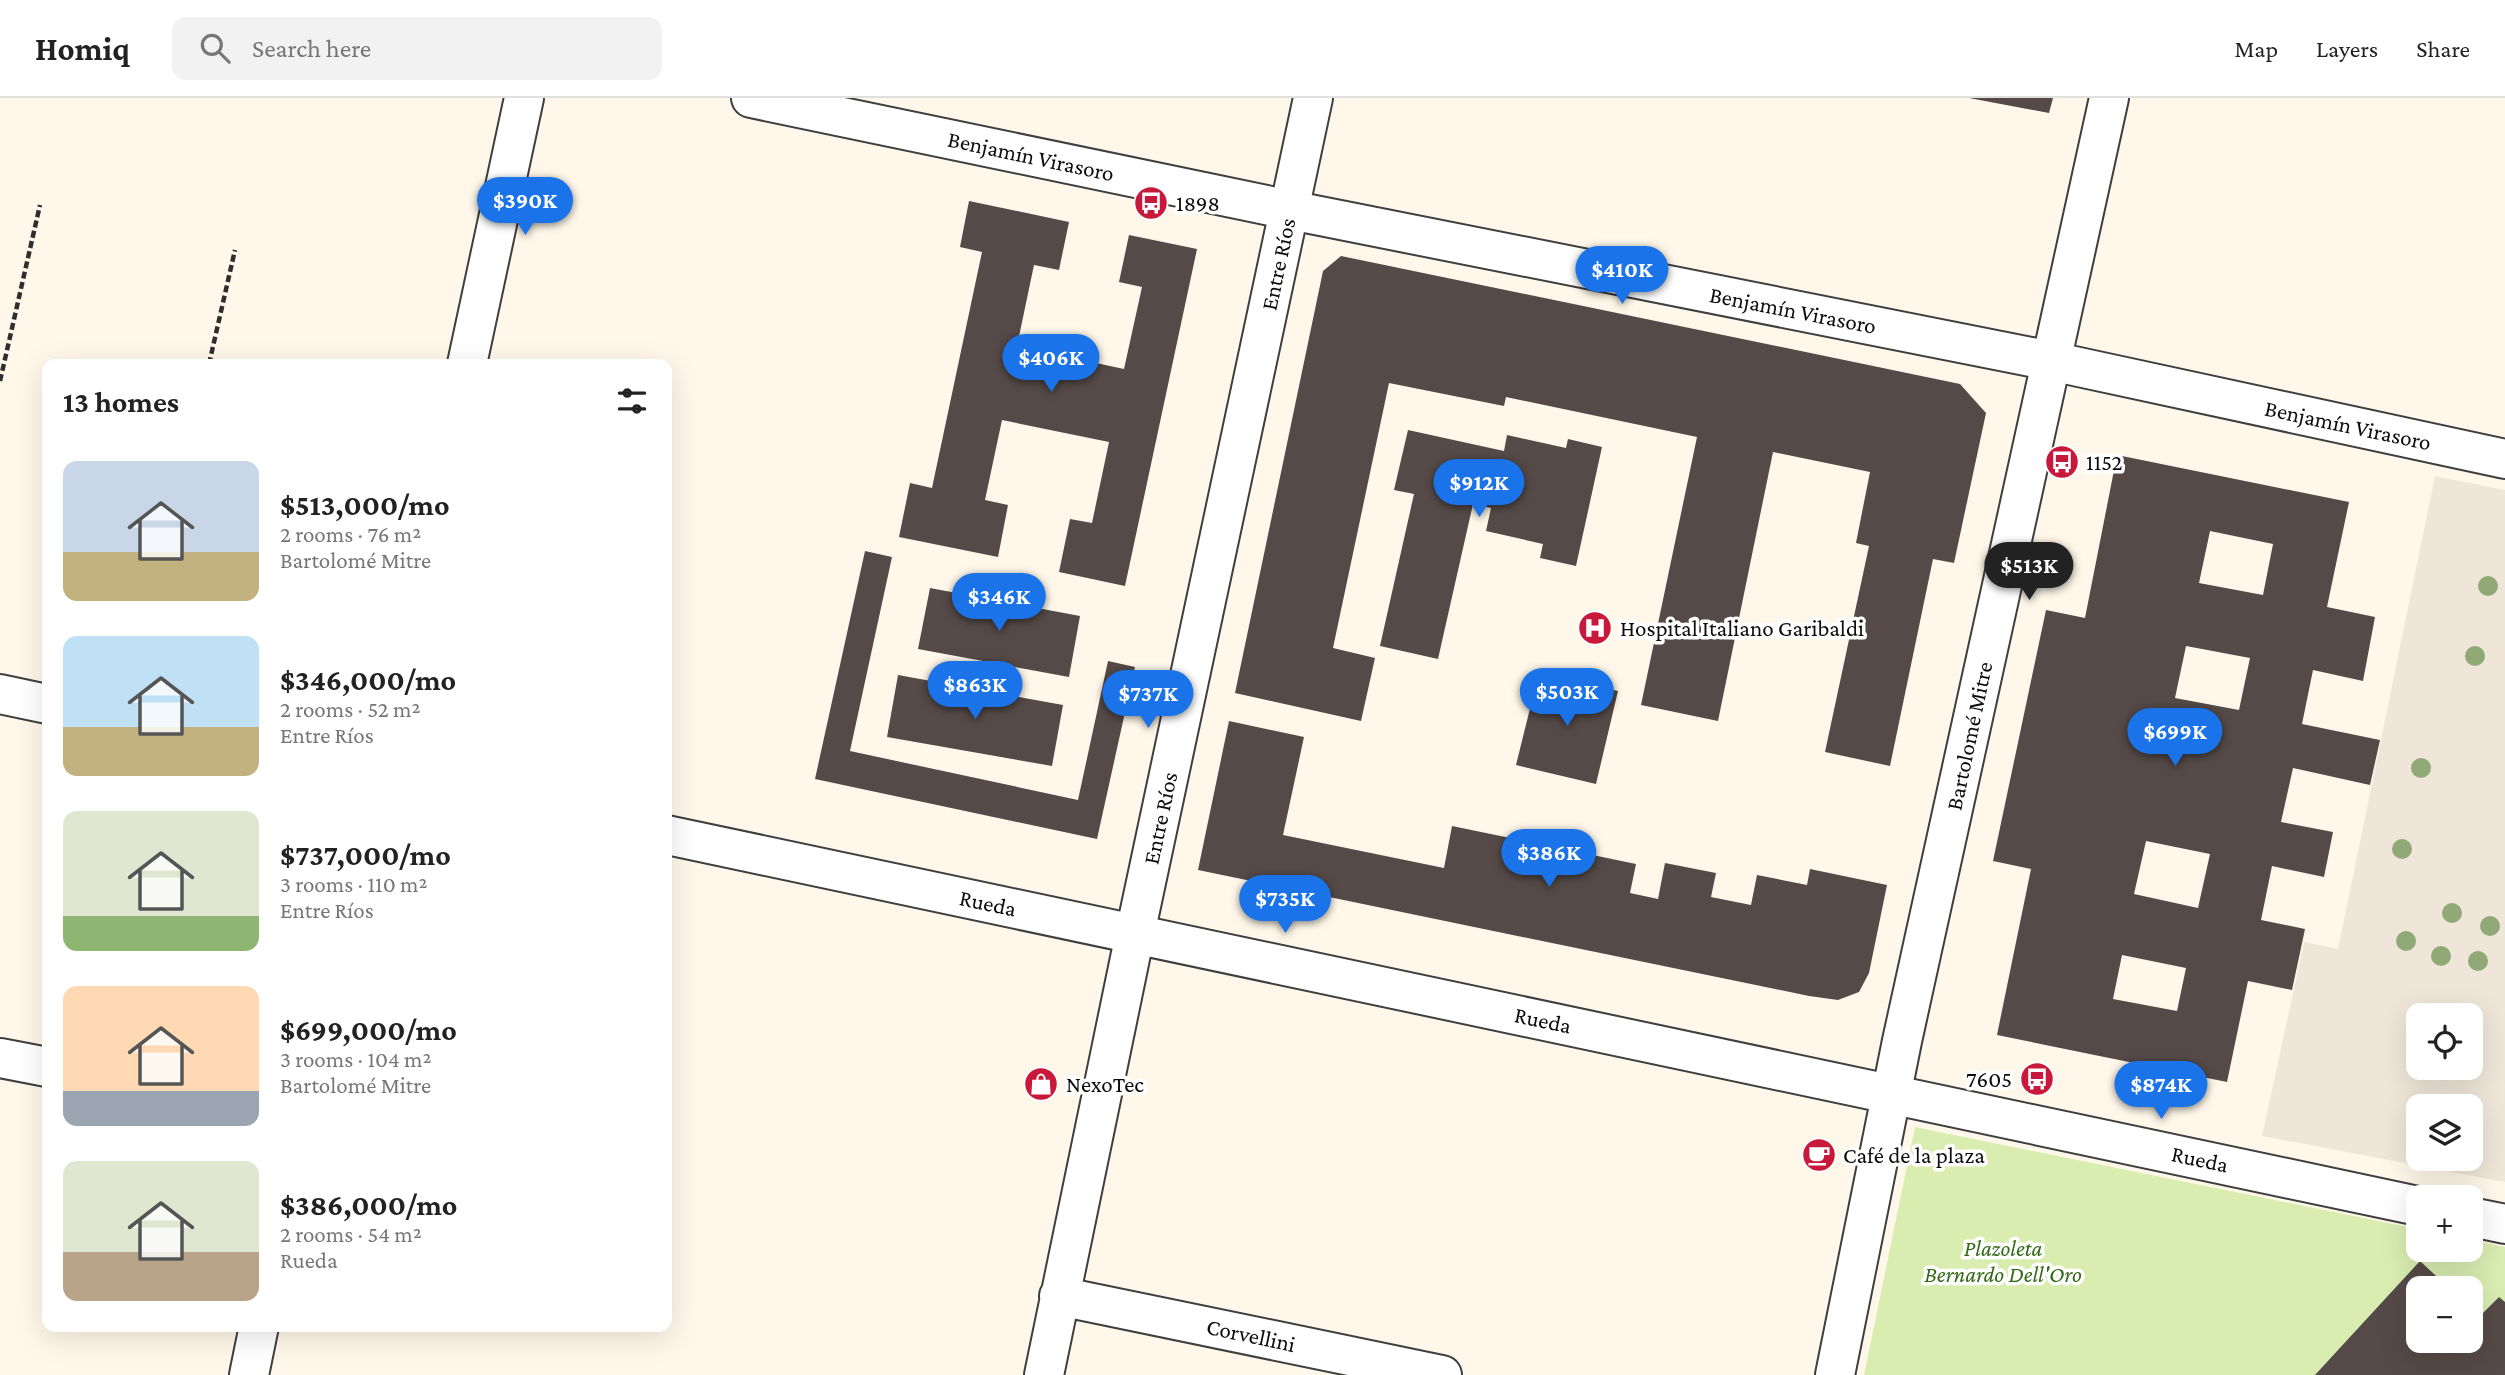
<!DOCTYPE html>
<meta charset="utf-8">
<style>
body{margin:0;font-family:"Crimson Pro",serif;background:#f2f2f2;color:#222;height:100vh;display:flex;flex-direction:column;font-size:26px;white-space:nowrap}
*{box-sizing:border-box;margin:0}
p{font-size:23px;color:#767676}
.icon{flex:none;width:38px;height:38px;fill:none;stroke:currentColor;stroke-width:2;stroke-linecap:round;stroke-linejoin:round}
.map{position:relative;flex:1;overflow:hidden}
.side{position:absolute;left:42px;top:261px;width:630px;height:973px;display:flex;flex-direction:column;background:#fff;border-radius:14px;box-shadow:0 7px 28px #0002}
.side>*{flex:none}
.controls{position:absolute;left:2406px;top:905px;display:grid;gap:14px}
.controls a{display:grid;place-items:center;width:77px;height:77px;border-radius:14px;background:#fff;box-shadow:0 7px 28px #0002;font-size:35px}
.price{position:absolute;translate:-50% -60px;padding:0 16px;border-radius:24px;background:#1a73e8;color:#fff;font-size:23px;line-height:46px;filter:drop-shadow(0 2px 4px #0008)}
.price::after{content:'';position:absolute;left:50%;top:42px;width:21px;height:16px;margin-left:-10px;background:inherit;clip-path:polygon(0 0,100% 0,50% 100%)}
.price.active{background:#222;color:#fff}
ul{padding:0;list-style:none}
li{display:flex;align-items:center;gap:21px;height:175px;padding:0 21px}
li span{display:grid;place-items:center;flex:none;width:196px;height:140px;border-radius:14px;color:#555}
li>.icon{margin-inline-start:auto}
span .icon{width:84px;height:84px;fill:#fffc;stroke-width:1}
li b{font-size:30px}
h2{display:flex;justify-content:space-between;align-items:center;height:84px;padding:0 21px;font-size:30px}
header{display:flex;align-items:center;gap:42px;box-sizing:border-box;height:98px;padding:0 35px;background:#fff;border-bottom:2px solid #e0e0e0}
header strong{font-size:33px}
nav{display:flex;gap:38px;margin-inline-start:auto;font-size:24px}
.search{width:490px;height:63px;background:#f2f2f2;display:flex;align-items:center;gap:18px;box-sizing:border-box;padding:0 24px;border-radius:14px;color:#767676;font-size:26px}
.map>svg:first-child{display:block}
</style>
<header>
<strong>Homiq</strong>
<div class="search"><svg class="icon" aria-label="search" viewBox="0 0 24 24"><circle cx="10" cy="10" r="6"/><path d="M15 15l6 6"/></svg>Search here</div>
<nav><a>Map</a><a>Layers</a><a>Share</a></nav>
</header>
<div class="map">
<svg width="2505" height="1277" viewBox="0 0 2505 1277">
<rect width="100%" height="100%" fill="#fff8ea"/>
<path fill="#d9edb1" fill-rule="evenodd" d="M1915,1029L2418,1131V1152H2471V1142L2505,1149V1277H1864ZM2418,1190H2471V1242H2418Z"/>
<path fill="#efe6d9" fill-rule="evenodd" d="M2435,378L2505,392V1084L2262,1038L2304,844L2338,851ZM2418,917H2471V970H2418ZM2418,1008H2471V1060H2418Z"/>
<path fill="#554a47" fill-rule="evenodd" d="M1969,0H2053L2049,15Z
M969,103L1069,124L1059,172L1034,167L1017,248L1124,271L1142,189L1119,184L1129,137L1197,151L1125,488L1059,474L1070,421L1092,425L1109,344L1002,322L985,402L1008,407L998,459L899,439L910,385L932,390L982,154L960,149Z
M1341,158L1960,286L1986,315L1954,465L1933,461L1890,668L1825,654L1869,448L1856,445L1870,374L1773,354L1718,623L1641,607L1697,339L1506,299L1504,308L1389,285L1333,550L1375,560L1361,623L1235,595L1323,173Z
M1408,332L1504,353L1507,337L1566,350L1568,341L1602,349L1576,468L1540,460L1543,446L1486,433L1491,410L1473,406L1438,561L1380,548L1414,396L1394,392Z
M2117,357L2349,404L2327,509L2375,519L2363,583L2313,572L2302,626L2380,642L2370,687L2293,670L2281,724L2333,734L2324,779L2272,768L2261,822L2305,831L2292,892L2248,883L2227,984L1997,937L2031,771L1993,763L2046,512L2085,520ZM2210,433L2273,446L2263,497L2199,485ZM2186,548L2250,560L2239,612L2175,600ZM2146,743L2210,756L2198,810L2134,796ZM2122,857L2186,870L2177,913L2113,901Z
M865,453L892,459L850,653L1078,702L1108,563L1135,569L1097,741L815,681Z
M930,490L1080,518L1069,579L918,551Z
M1539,574L1618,593L1596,686L1516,667Z
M898,577L1063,607L1052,668L887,639Z
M1229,623L1304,639L1283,737L1444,770L1452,728L1636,766L1630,795L1658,801L1665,765L1716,775L1711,799L1751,807L1757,777L1807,787L1810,771L1887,787L1869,875L1859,894L1838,902L1809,898L1198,772Z
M2420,1163L2449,1190H2418V1242H2471V1210L2480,1218L2499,1199L2505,1204V1277H2315Z"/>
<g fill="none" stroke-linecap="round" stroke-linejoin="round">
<g stroke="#3f3f3f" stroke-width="42">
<path id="street" d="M751,0L1290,112L2051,263L2505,361
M467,266L524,0
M0,596L47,606
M667,737L2418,1108
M0,960L47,969
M2471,1119L2505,1126
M1059,1198L1442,1277
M249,1277L259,1228
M1044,1277L1135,836L1313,0
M1835,1277L1902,943L2109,0"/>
</g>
<path stroke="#2e2e2e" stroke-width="4.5" stroke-dasharray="7 3.5" stroke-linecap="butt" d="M209,266L235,152
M0,283L40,107"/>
<use href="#street" stroke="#fff" stroke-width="38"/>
</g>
<g fill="#90a976">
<circle cx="2488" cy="488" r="10"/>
<circle cx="2475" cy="558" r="10"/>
<circle cx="2421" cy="670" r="10"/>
<circle cx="2402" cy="751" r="10"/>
<circle cx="2452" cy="815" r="10"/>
<circle cx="2490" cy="828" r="10"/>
<circle cx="2406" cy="843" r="10"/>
<circle cx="2441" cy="858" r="10"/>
<circle cx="2478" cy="863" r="10"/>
</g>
<defs>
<g id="bus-disc" transform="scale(1.75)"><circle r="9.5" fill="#c8183c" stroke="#fff"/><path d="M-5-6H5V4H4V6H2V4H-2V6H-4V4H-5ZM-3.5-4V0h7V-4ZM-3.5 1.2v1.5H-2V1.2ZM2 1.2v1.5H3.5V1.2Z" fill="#fff"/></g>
<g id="hospital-disc" transform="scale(1.75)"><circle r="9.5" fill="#c8183c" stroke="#fff"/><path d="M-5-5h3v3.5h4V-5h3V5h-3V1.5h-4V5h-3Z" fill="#fff"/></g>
<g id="shop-disc" transform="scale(1.75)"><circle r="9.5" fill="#c8183c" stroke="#fff"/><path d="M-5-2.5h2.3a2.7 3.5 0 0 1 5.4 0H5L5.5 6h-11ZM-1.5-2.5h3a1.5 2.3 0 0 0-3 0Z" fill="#fff"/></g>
<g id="cafe-disc" transform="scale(1.75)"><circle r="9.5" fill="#c8183c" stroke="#fff"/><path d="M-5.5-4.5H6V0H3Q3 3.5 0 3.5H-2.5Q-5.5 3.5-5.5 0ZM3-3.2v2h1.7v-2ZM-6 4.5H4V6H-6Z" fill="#fff"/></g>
</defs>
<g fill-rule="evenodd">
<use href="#bus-disc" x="1151" y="105"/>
<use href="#bus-disc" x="2062" y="364"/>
<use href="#hospital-disc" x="1595" y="530"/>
<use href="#bus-disc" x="2037" y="981"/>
<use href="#shop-disc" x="1041" y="986"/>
<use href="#cafe-disc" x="1819" y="1057"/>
</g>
<g text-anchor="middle" stroke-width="7" stroke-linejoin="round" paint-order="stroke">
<g font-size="23" fill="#0c0c0c" stroke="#fff">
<text transform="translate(1031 58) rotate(12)" y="8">Benjamín Virasoro</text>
<text transform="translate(1278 166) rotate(-78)" y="8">Entre Ríos</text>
<text transform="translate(1793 212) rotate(11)" y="8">Benjamín Virasoro</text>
<text transform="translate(2348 327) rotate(12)" y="8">Benjamín Virasoro</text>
<text transform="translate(1969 638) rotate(-78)" y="8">Bartolomé Mitre</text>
<text transform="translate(1160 720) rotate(-78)" y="8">Entre Ríos</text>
<text transform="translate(988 805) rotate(12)" y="8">Rueda</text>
<text transform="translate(1543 922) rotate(12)" y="8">Rueda</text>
<text transform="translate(2200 1061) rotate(12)" y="8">Rueda</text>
<text transform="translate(1251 1237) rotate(12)" y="8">Corvellini</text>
</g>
<g font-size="23" fill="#0c0c0c" stroke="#fff" text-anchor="start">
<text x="1176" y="113">1898</text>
<text x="2086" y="372">1152</text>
<text x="1620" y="538">Hospital Italiano Garibaldi</text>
<text x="2012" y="989" text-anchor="end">7605</text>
<text x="1066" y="994">NexoTec</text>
<text x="1843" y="1065">Café de la plaza</text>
</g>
<g font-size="23" font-style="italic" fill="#356917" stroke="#fff">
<text x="2003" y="1158">Plazoleta<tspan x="2003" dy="26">Bernardo Dell'Oro</tspan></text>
</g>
</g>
</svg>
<div class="controls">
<a><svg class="icon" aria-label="locate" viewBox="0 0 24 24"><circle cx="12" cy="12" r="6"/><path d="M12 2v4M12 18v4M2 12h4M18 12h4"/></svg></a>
<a><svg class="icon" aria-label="layers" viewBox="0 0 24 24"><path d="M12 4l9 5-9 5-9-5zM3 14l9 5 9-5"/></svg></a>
<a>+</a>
<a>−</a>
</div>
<b class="price" style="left:525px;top:139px">$390K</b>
<b class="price" style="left:1622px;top:208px">$410K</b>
<b class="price" style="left:1051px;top:296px">$406K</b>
<b class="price" style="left:1479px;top:421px">$912K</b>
<b class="price active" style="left:2029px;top:504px">$513K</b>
<b class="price" style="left:999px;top:535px">$346K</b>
<b class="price" style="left:975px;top:623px">$863K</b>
<b class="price" style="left:1567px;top:630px">$503K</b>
<b class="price" style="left:1148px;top:632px">$737K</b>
<b class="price" style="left:2175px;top:670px">$699K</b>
<b class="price" style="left:1549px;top:791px">$386K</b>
<b class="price" style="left:1285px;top:837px">$735K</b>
<b class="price" style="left:2161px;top:1023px">$874K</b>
<section class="side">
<h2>13 homes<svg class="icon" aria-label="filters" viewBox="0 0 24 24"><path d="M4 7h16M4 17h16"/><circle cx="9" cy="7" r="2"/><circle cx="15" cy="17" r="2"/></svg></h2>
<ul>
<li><span style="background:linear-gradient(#c9d6e8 65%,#c2b280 0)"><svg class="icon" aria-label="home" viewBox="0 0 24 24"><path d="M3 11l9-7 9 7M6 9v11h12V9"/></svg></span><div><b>$513,000/mo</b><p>2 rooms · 76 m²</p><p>Bartolomé Mitre</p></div></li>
<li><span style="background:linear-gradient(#bfe0f5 65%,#c2b280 0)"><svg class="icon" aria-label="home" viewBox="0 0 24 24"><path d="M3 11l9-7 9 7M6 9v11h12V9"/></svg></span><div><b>$346,000/mo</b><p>2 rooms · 52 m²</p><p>Entre Ríos</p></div></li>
<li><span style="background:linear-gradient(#dfe7d0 75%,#8fb573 0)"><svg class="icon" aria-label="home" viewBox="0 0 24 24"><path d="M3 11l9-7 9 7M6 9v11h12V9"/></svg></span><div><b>$737,000/mo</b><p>3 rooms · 110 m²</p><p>Entre Ríos</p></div></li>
<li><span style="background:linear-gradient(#ffd9b3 75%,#9aa5b1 0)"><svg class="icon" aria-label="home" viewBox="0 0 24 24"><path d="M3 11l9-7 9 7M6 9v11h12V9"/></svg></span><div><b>$699,000/mo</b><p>3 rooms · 104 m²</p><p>Bartolomé Mitre</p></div></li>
<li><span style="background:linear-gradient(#dfe7d0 65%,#b9a48a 0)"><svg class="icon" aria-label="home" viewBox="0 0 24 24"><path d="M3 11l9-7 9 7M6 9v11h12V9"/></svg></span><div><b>$386,000/mo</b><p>2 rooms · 54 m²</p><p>Rueda</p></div></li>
</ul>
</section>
</div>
